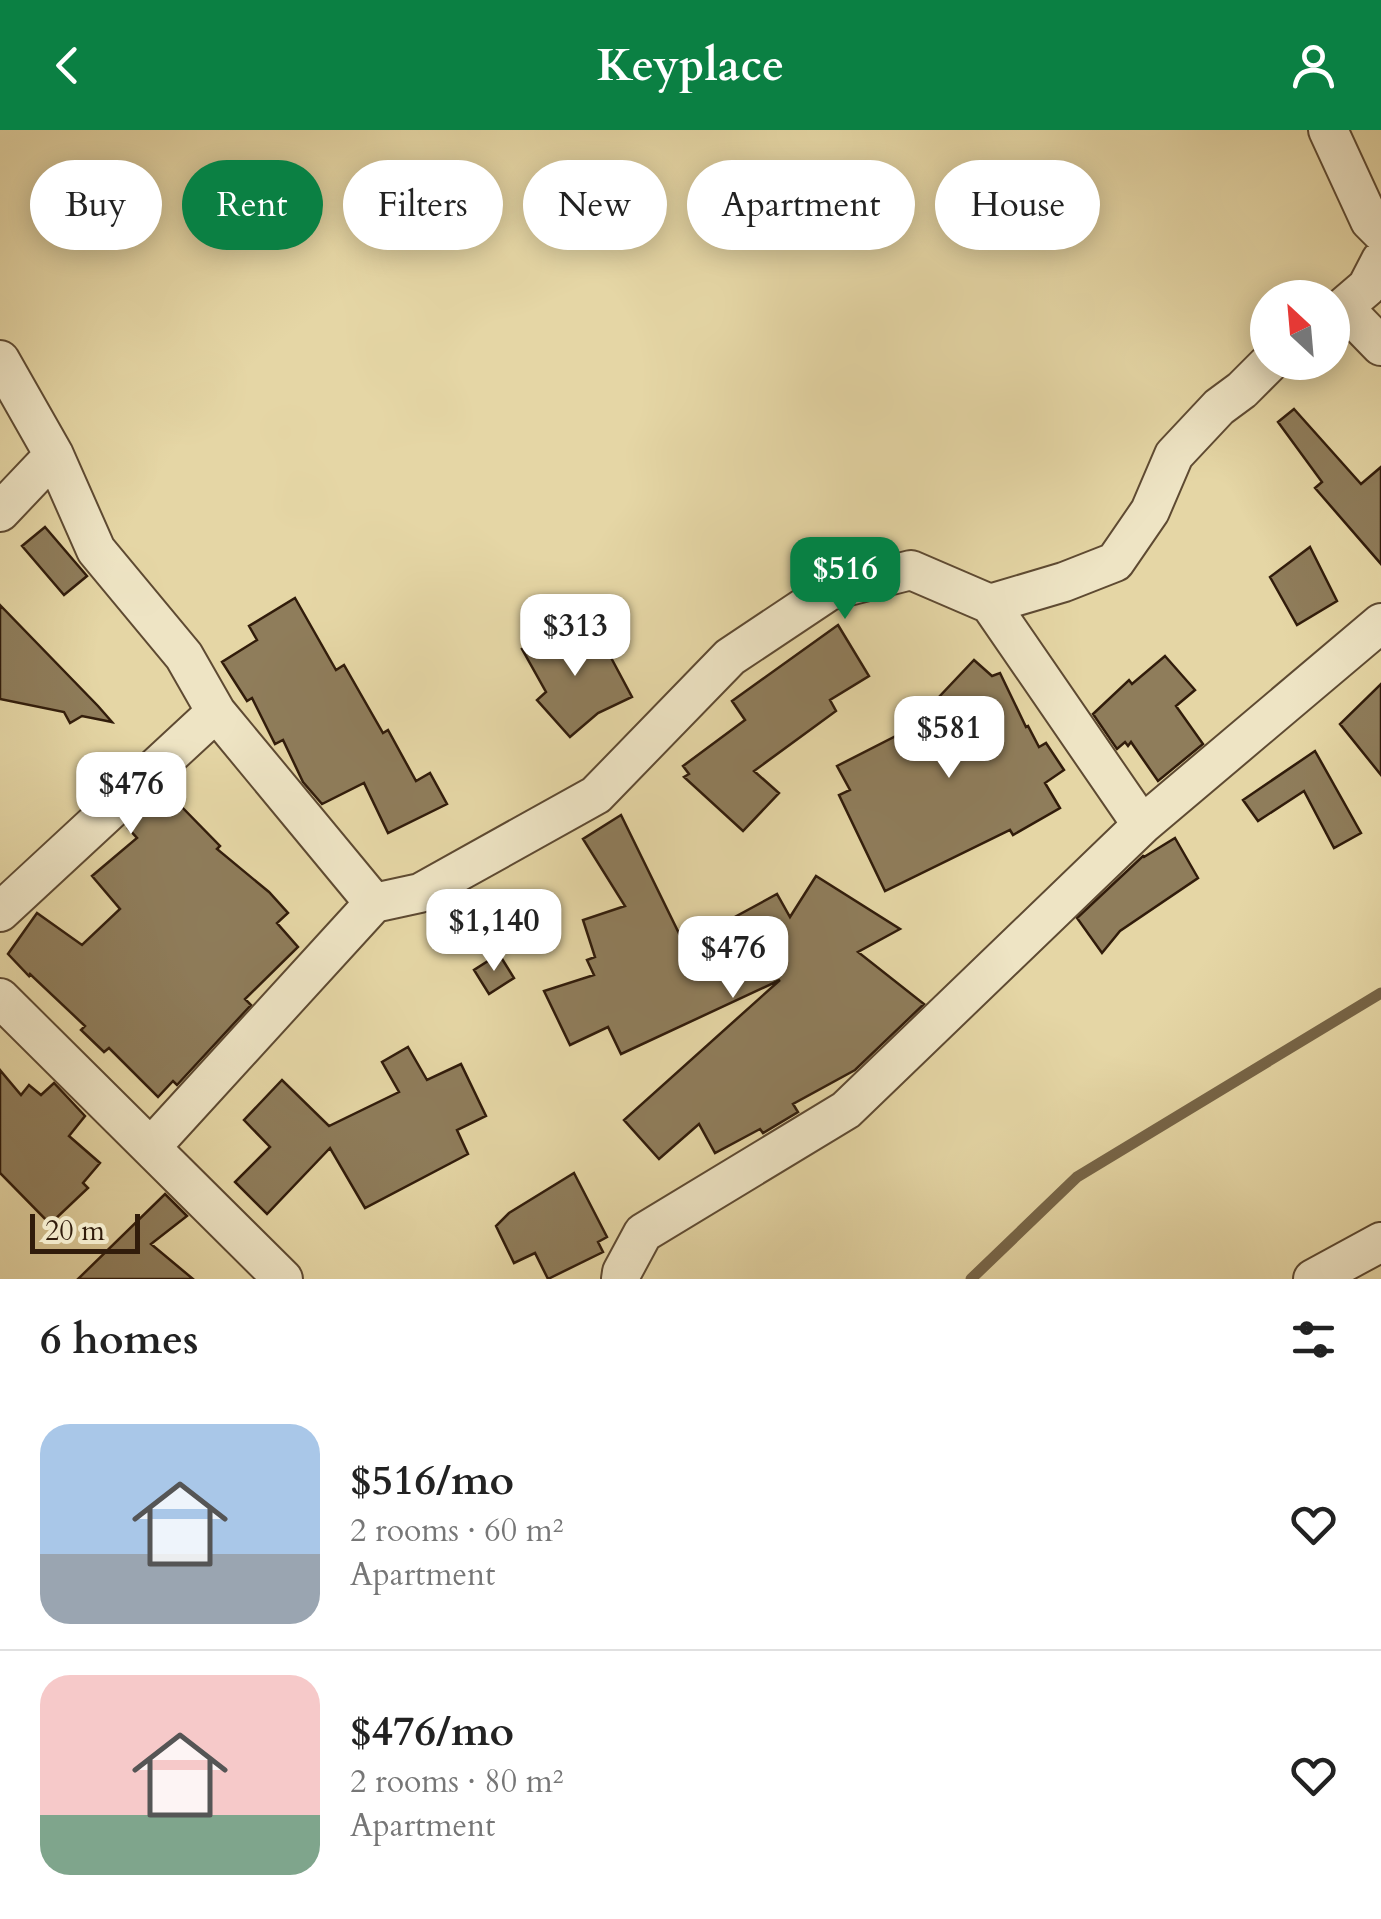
<!DOCTYPE html>
<meta charset="utf-8">
<style>
body{margin:0;font-family:Cardo,serif;background:#f6f6f6;color:#222;height:100vh;display:flex;flex-direction:column;font-size:38px;white-space:nowrap}
*{box-sizing:border-box;margin:0}
p{font-size:32px;color:#767676}
.icon{flex:none;width:55px;height:55px;fill:none;stroke:currentColor;stroke-width:2;stroke-linecap:round;stroke-linejoin:round}
.map{position:relative;height:1149px;overflow:hidden}
.side{display:flex;flex-direction:column;background:#fff;flex:1}
.side>*{flex:none}
.banner{position:absolute;left:30px;top:30px;width:1322px;height:90px;display:flex;gap:20px}
.needle{width:65px;rotate:334deg}
.controls{position:absolute;left:1250px;top:150px;display:grid;gap:20px}
.controls a{display:grid;place-items:center;width:100px;height:100px;border-radius:50%;background:#fff;box-shadow:0 5px 25px #0003;font-size:50px}
.scale{position:absolute;left:30px;bottom:25px;width:110px;box-sizing:border-box;padding-left:10px;border:5px solid #311c0b;border-top:0;font-size:28px;line-height:35px;white-space:nowrap;color:#311c0b;-webkit-text-stroke:8px #eee4c4;paint-order:stroke}
.price{position:absolute;translate:-50% -85px;padding:0 22px;border-radius:20px;background:#fff;color:#222;font-size:32px;line-height:65px;filter:drop-shadow(0 2px 5px #0008)}
.price::after{content:'';position:absolute;left:50%;top:60px;width:30px;height:22px;margin-left:-15px;background:inherit;clip-path:polygon(0 0,100% 0,50% 100%)}
.price.on{background:#0b8043;color:#fff}
ul{padding:0;list-style:none}
li{display:flex;align-items:center;gap:30px;height:250px;padding:0 40px}
li+li{border-top:2px solid #e0e0e0}
li span{display:grid;place-items:center;flex:none;width:280px;height:200px;border-radius:30px;color:#555}
li>.icon{margin-inline-start:auto}
span .icon{width:120px;height:120px;fill:#fffc;stroke-width:1}
li b{font-size:42px}
h2{display:flex;justify-content:space-between;align-items:center;height:120px;padding:0 40px;font-size:42px}
.pill{padding:0 35px;border-radius:45px;background:#fff;box-shadow:0 5px 25px #0003;font-size:35px;line-height:90px}
.pill.on{background:#0b8043;color:#fff}
header{display:flex;justify-content:space-between;align-items:center;height:130px;padding:0 40px;background:#0b8043;color:#fff;font-size:45px;font-weight:700}
.map>svg:first-child{display:block}
</style>
<header><svg class="icon" aria-label="back" viewBox="0 0 24 24"><path d="M15 5l-7 7 7 7"/></svg>Keyplace<svg class="icon" aria-label="person" viewBox="0 0 24 24"><circle cx="12" cy="8" r="4"/><path d="M4 21q1-7 8-7t8 7"/></svg></header>
<div class="map">
<svg width="1381" height="1149" viewBox="0 0 1381 1149">
<rect width="100%" height="100%" fill="#e5d6a5"/>
<filter id="stains"><feTurbulence type="fractalNoise" baseFrequency=".002" numOctaves="4"/><feColorMatrix values="0 0 0 0 .2 0 0 0 0 .09 0 0 0 0 .02 0 0 0 .5 -.17"/></filter>
<radialGradient id="worn" r=".72"><stop offset=".6" stop-color="#630" stop-opacity="0"/><stop offset="1" stop-color="#630" stop-opacity=".3"/></radialGradient>
<g fill="none" stroke-linecap="round" stroke-linejoin="round">
<path stroke="#786648" stroke-width="11" d="M971,1149L1077,1047L1381,863"/>
</g>
<path fill="#8f7d5b" stroke="#311c0b" stroke-width="2.5" d="M1294,279L1361,354L1381,337V434L1315,358L1322,352L1278,292Z
M45,397L87,446L64,465L22,416Z
M1310,417L1337,471L1297,495L1270,447Z
M295,468L336,540L344,535L383,603L388,600L416,651L430,643L447,674L388,703L364,653L322,674L303,652L283,610L275,614L252,568L247,571L222,532L257,510L249,496Z
M0,475L98,576L112,592L82,586L70,593L64,582L0,569Z
M572,493L587,523L596,519L599,526L608,522L632,567L598,583L570,607L537,570L546,562L522,519Z
M838,495L869,546L830,570L836,581L754,641L779,663L743,701L684,647L689,644L683,636L745,590L732,571Z
M1165,526L1195,560L1176,576L1203,614L1158,651L1131,612L1128,616L1125,612L1117,619L1093,584L1129,550L1132,554Z
M974,530L992,546L1000,543L1026,597L1028,596L1039,617L1046,613L1064,640L1045,653L1060,678L1013,705L1010,700L885,761L839,665L850,660L837,636L933,587L927,575L937,569Z
M1381,554V645L1340,594Z
M1315,621L1361,703L1334,718L1304,661L1258,691L1243,670Z
M176,671L220,716L217,719L269,762L288,783L277,793L298,817L245,869L251,875L177,955L173,951L158,967L109,918L104,922L81,900L85,896L30,844L29,846L8,824L37,783L82,815L120,779L92,746L137,708L128,698L153,675L162,684Z
M621,685L696,838L747,814L733,788L777,764L790,787L816,746L900,799L858,822L924,874L855,940L793,974L798,982L763,1003L760,999L715,1023L699,994L659,1029L624,990L780,850L621,924L608,897L570,915L544,861L594,845L587,830L595,827L583,790L625,776L583,709Z
M1175,708L1198,748L1120,801L1102,823L1077,788L1143,726L1144,727Z
M499,824L514,848L489,864L474,840Z
M408,917L427,950L461,934L486,986L457,1000L468,1024L365,1078L330,1018L267,1084L235,1052L270,1017L244,990L282,950L329,996L399,962L382,932Z
M0,940L21,965L29,955L41,965L54,953L85,986L69,1006L100,1033L83,1053L88,1058L50,1094L0,1043Z
M574,1043L607,1107L598,1112L603,1122L548,1149L535,1123L514,1133L496,1096L509,1083Z
M165,1064L187,1086L151,1114L193,1149H78Z"/>
<g fill="none" stroke-linecap="round" stroke-linejoin="round">
<g stroke="#5e4a32" stroke-width="42">
<path id="minor" d="M1328,0L1370,91L1381,102
M1345,179L1381,216
M1332,187L1367,157L1381,130
M0,230L54,325L96,420L184,526L216,582L374,773
M0,382L54,325
M1142,695L1381,493
M0,782L216,582
M0,868L283,1149
M151,1017L374,773L420,763L596,665L730,527L829,461L911,440L990,474L1064,452L1115,432L1150,381L1174,325L1219,277L1242,260L1270,232
M621,1149L622,1142L643,1103L846,980L1142,695L990,474
M1313,1149L1381,1112"/>
</g>
<use href="#minor" stroke="#eee4c4" stroke-width="38"/>
</g>
<rect width="100%" height="100%" filter="url(#stains)"/>
<rect width="100%" height="100%" fill="url(#worn)"/>
</svg>
<div class="controls">
<a><svg class="needle" viewBox="-14 -14 28 28"><path d="M0-13l5 13h-10z" fill="#e53935"/><path d="M0 13l5-13h-10z" fill="#767676"/></svg></a>
</div>
<div class="scale">20 m</div>
<b class="price on" style="left:845px;top:492px">$516</b>
<b class="price" style="left:575px;top:549px">$313</b>
<b class="price" style="left:949px;top:651px">$581</b>
<b class="price" style="left:131px;top:707px">$476</b>
<b class="price" style="left:494px;top:844px">$1,140</b>
<b class="price" style="left:733px;top:871px">$476</b>
<div class="banner">
<a class="pill">Buy</a>
<a class="pill on">Rent</a>
<a class="pill">Filters</a>
<a class="pill">New</a>
<a class="pill">Apartment</a>
<a class="pill">House</a>
</div>
</div>
<section class="side">
<h2>6 homes<svg class="icon" aria-label="filters" viewBox="0 0 24 24"><path d="M4 7h16M4 17h16"/><circle cx="9" cy="7" r="2"/><circle cx="15" cy="17" r="2"/></svg></h2>
<ul>
<li><span style="background:linear-gradient(#a9c7e8 65%,#9aa5b1 0)"><svg class="icon" aria-label="home" viewBox="0 0 24 24"><path d="M3 11l9-7 9 7M6 9v11h12V9"/></svg></span><div><b>$516/mo</b><p>2 rooms · 60 m²</p><p>Apartment</p></div><svg class="icon" aria-label="heart" viewBox="0 0 24 24"><path d="M12 20l-8-8c-3-5 5-10 8-4 3-6 11-1 8 4z"/></svg></li>
<li><span style="background:linear-gradient(#f6c9c9 70%,#7fa58c 0)"><svg class="icon" aria-label="home" viewBox="0 0 24 24"><path d="M3 11l9-7 9 7M6 9v11h12V9"/></svg></span><div><b>$476/mo</b><p>2 rooms · 80 m²</p><p>Apartment</p></div><svg class="icon" aria-label="heart" viewBox="0 0 24 24"><path d="M12 20l-8-8c-3-5 5-10 8-4 3-6 11-1 8 4z"/></svg></li>
</ul>
</section>
